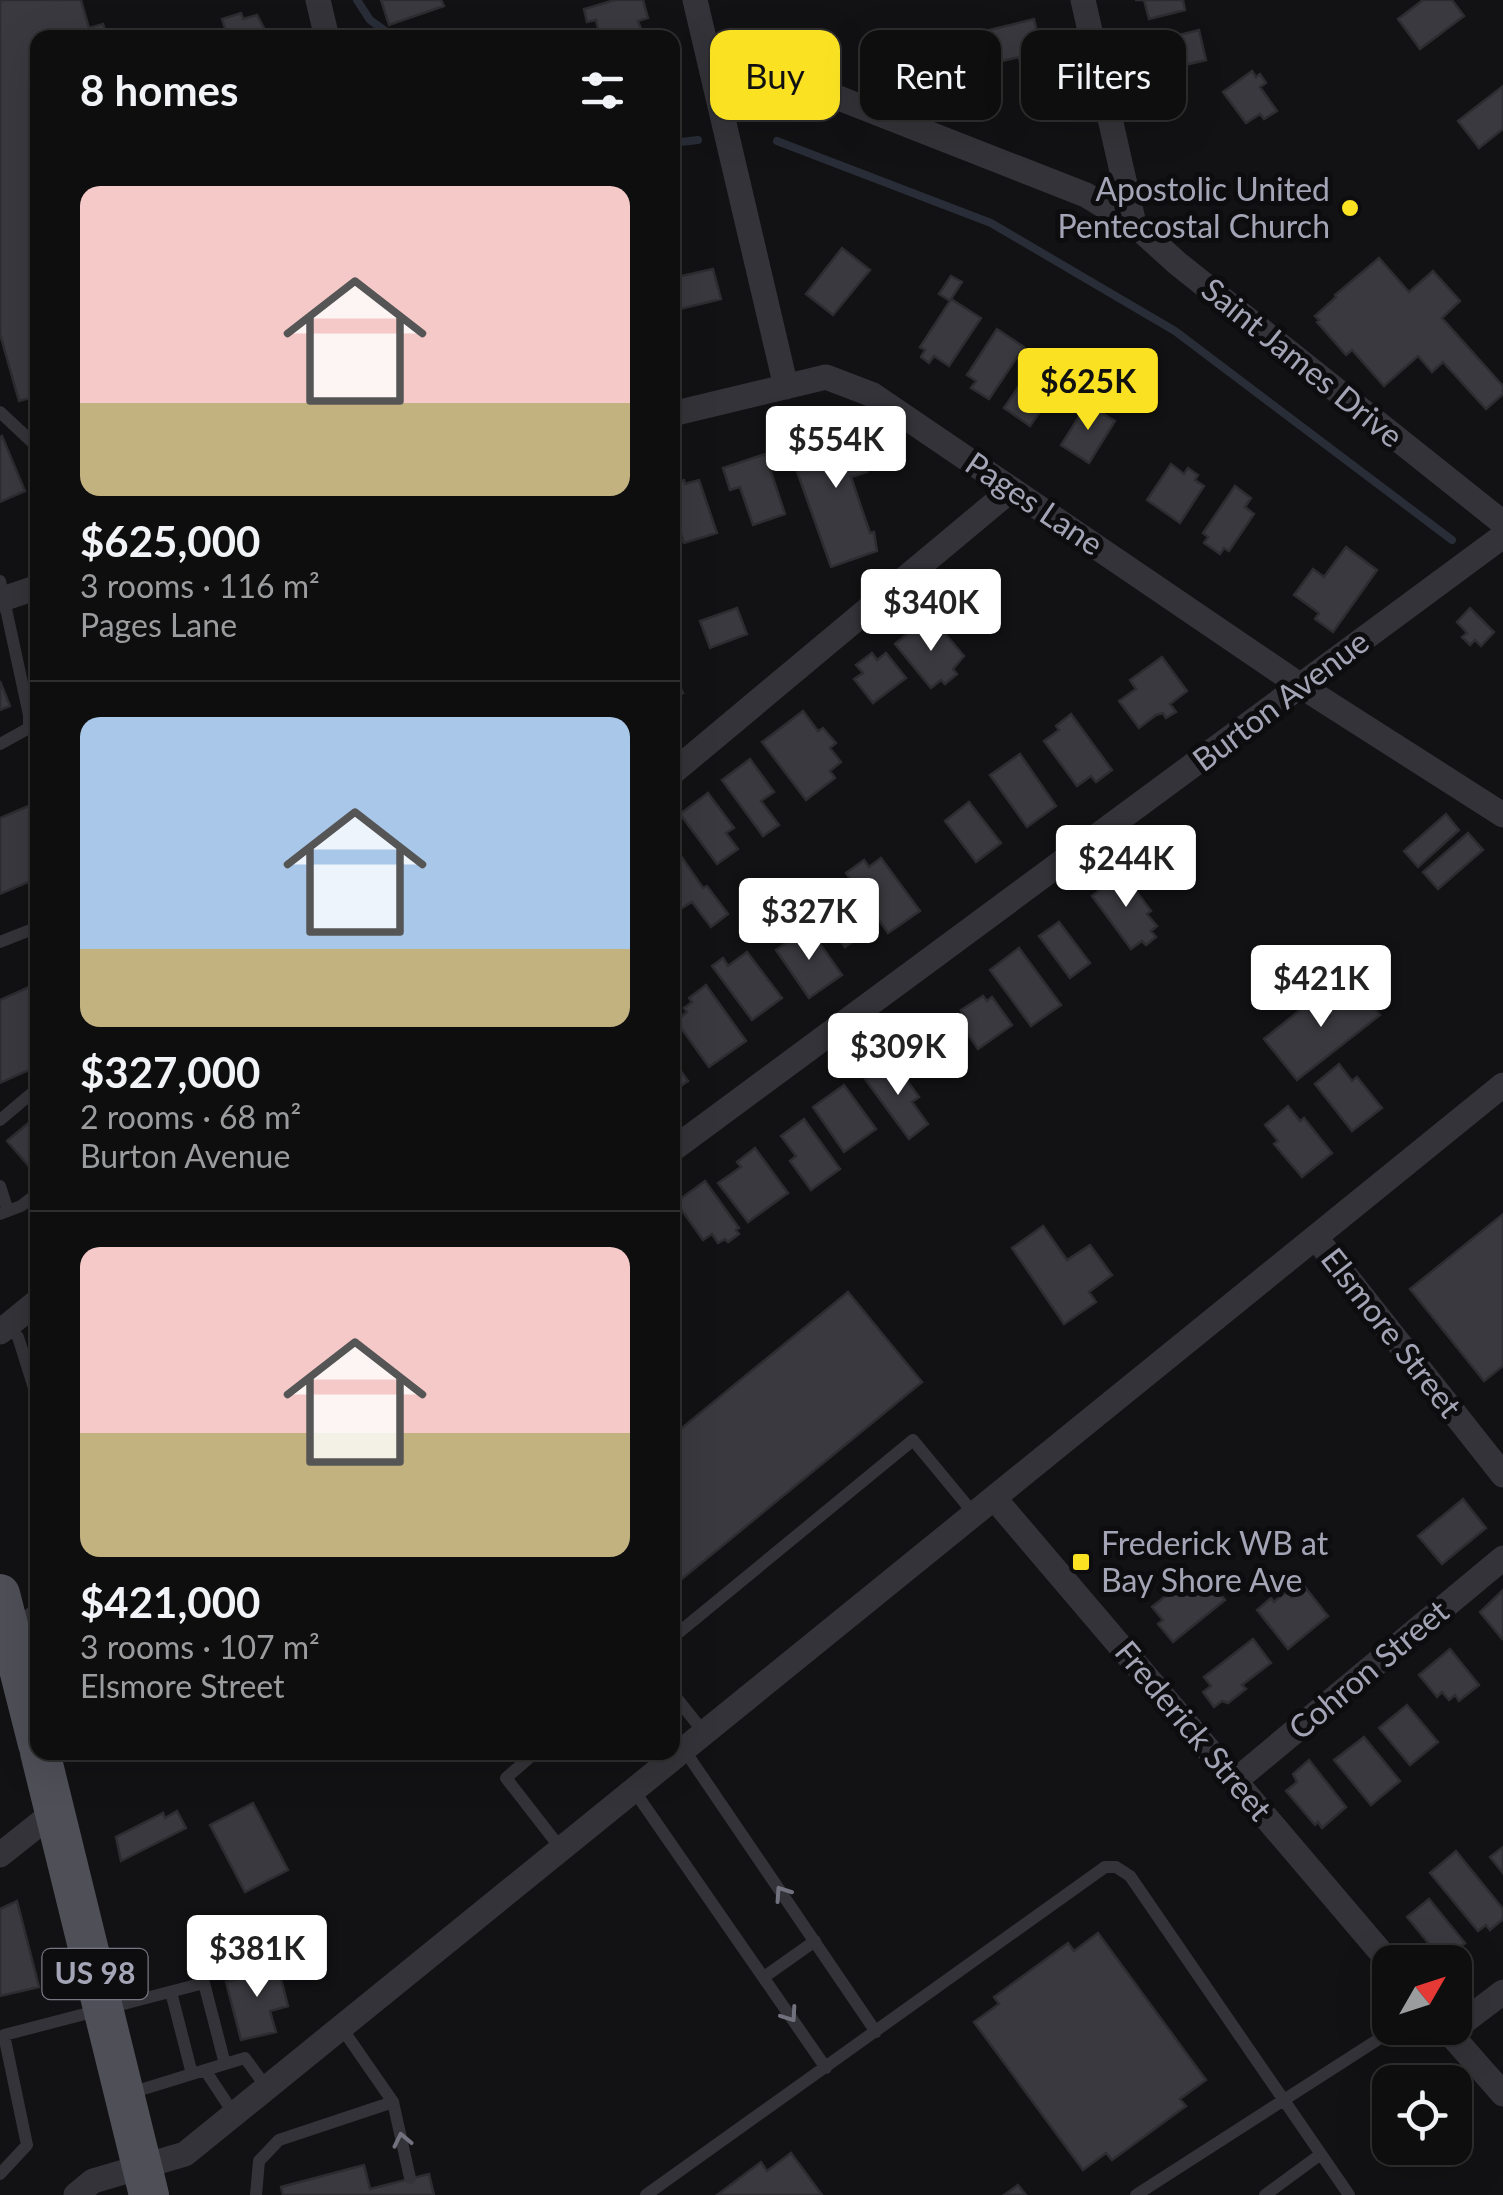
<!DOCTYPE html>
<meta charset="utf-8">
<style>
body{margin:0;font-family:Lato,sans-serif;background:#1c1c1d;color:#f1f3f6;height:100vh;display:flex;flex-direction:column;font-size:38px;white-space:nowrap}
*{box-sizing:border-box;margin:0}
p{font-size:32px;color:#9b9c9e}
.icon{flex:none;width:55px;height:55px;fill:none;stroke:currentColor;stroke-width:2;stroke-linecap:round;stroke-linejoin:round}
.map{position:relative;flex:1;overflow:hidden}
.side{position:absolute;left:30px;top:30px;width:650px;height:1730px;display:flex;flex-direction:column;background:#0e0e0f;border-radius:20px;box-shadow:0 10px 40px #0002,0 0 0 2px #2e2e2f}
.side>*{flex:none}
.guide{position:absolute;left:710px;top:30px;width:642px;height:90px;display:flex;gap:20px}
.needle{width:65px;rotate:51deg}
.fabs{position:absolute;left:1372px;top:1945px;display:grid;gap:20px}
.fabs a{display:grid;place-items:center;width:100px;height:100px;border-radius:20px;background:#0e0e0f;box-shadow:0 10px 40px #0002,0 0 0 2px #2e2e2f;font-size:50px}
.price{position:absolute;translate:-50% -85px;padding:0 22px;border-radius:10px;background:#fff;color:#222;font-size:32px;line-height:65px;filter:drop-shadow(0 2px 5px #0008)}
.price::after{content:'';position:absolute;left:50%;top:60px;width:30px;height:22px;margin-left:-15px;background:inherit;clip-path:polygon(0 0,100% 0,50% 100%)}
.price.current{background:#fae223;color:#111}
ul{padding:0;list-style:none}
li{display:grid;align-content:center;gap:20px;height:530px;padding:0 50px}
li+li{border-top:2px solid #2e2e2f}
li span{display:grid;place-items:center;height:310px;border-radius:20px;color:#555}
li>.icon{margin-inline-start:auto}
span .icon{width:180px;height:180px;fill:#fffc;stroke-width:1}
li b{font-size:42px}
h2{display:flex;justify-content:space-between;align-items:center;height:120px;padding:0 50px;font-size:42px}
.tag{padding:0 35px;border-radius:20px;background:#0e0e0f;box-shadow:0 10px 40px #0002,0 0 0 2px #2e2e2f;font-size:35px;line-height:90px}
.tag.current{background:#fae223;color:#111}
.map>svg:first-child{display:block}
</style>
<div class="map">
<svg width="1503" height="2195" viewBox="0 0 1503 2195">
<rect width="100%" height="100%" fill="#121214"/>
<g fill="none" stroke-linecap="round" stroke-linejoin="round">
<path stroke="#282d38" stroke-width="8" d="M357,0L370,20L395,38
M777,141L991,223L1175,331L1452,540
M672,143L698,140"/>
</g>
<path fill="#39393f" stroke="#2d2c30" stroke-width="2.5" d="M0,0H81L89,28L103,24L107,38H38V396L19,401L0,334Z
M381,0H441L444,6L389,25Z
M615,0H643L648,18L638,21L641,29L600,38L596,20L587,22L584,9Z
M1135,0H1183L1185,10L1149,19L1144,0Z
M1452,0L1464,16L1420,49L1398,19L1423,0Z
M241,13L243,19L257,15L266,32L262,33L263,38H228L222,19Z
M1034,19L1044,61L1021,67L1019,57L977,67L969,35Z
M1199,30L1206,60L1181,66L1183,73L1163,78L1159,61L1151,62L1147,43Z
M1252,71L1256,77L1260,74L1266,83L1260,87L1277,111L1264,119L1260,114L1246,123L1223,92Z
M1503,86V129L1479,148L1458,121Z
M842,248L870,270L833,315L806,294Z
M1379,258L1409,292L1433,271L1460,301L1442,318L1503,386V394L1486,409L1443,362L1432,372L1418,356L1384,386L1352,350L1346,355L1317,322L1319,320L1315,316L1336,297L1335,295Z
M713,269L721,299L672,311V278Z
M951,276L962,282L951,299L981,318L949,366L934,356L929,363L921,357L925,350L920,347L950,301L939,294Z
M997,329L1024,347L989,399L971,388L976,381L967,375Z
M1036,361L1062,380L1030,426L1004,408Z
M1087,404L1115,421L1089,463L1061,445Z
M851,425L855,434L862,431L872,459L864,462L867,472L851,477L870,533L874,532L877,551L831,567L788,446L803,440L801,436L809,433L811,439Z
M2,436L25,491L0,502V437Z
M765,454L785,514L753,525L740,487L730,490L723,468Z
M1171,464L1184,474L1188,468L1198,475L1195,480L1204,486L1180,523L1147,500Z
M684,480L685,484L699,480L717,533L684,543L672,508V484Z
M1235,486L1251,498L1245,507L1254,514L1229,551L1224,548L1220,554L1204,543L1208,537L1203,533Z
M1346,547L1377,570L1333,632L1315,619L1319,613L1294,595L1313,569L1324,577Z
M737,608L747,634L710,648L700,621Z
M1470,608L1494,632L1481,646L1475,640L1470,645L1462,637L1467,633L1457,622Z
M922,622L933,635L941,629L964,656L953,669L957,674L945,684L941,680L931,688L895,644Z
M872,653L877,660L886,653L906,678L873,703L854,679L863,673L856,665Z
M1162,657L1187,691L1170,704L1176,712L1166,718L1163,713L1156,715L1139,728L1119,701L1136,689L1130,680Z
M672,672L683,693L678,695L681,701L672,705Z
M0,681L10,706L0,710Z
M803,711L818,731L823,728L836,743L830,748L841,762L830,771L835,778L806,800L762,742Z
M1071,714L1112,770L1096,782L1091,776L1077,786L1044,741L1059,730L1056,726Z
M1020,754L1056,806L1027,827L990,775Z
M750,759L774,792L761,801L779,825L763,836L722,780Z
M708,793L734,828L726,833L738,849L717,864L680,814Z
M38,802V878L0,894V818Z
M969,802L1001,843L976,862L945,821Z
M1446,814L1459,830L1418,867L1404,851Z
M1468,833L1483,850L1438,889L1423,872Z
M672,843L703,888L707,886L728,914L711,927L692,902L672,914Z
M881,858L920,911L888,933L846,873L864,860L869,867Z
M1119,868L1151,911L1147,914L1157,926L1151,931L1156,937L1146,945L1142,941L1131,949L1092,896L1104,887L1101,881Z
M826,881L838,897L848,889L875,925L845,947L818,912L822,909L815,900L822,894L817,888Z
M1059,922L1090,963L1070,978L1039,936Z
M808,927L842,975L809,998L776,950Z
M1019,948L1061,1005L1031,1026L990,970Z
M747,952L782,998L752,1020L712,966L723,958L728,966Z
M1353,981L1380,1015L1297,1080L1264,1039L1310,1002L1324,1020L1330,1016L1322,1006Z
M38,983V1066L0,1083V1000Z
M706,985L746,1041L709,1067L676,1021L687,1012L684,1008L692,1002L689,998Z
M983,996L987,1001L992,997L1012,1025L978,1049L958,1020L965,1016L961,1010Z
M672,1059L688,1081L672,1092Z
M892,1060L919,1097L912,1102L928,1124L909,1139L865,1079Z
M1339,1064L1352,1081L1357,1077L1382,1108L1352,1131L1315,1084Z
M844,1085L876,1129L844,1152L813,1107Z
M1288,1106L1300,1121L1304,1118L1332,1153L1302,1177L1274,1144L1278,1141L1265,1125Z
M38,1115V1169L34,1172L7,1141Z
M804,1119L840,1169L811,1190L790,1161L796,1156L781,1136Z
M755,1148L788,1193L748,1222L718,1183L741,1167L737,1162Z
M705,1181L739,1228L736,1230L739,1234L728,1242L725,1239L718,1243L712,1234L703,1240L676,1202Z
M1503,1214V1366L1484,1381L1410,1289Z
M1043,1226L1067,1260L1090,1245L1112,1275L1089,1292L1096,1302L1064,1324L1012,1248Z
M848,1292L922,1382L672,1587V1436Z
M1463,1499L1486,1528L1442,1564L1418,1536Z
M1205,1575L1225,1600L1173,1642L1158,1624L1163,1620L1152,1607L1189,1577L1195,1584Z
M1305,1587L1328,1616L1288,1649L1257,1610L1271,1598L1274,1602L1287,1591L1292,1597Z
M1503,1590V1638L1502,1639L1480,1612Z
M1253,1639L1271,1663L1242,1685L1246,1689L1228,1703L1222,1701L1214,1707L1203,1692L1211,1686L1204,1677Z
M1450,1649L1479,1685L1459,1701L1455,1695L1449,1700L1442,1692L1437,1697L1419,1675Z
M1407,1705L1438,1742L1410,1765L1379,1728Z
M1364,1737L1400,1781L1371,1805L1334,1760Z
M1309,1760L1346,1807L1322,1828L1318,1822L1315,1825L1286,1791L1297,1782L1293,1774Z
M253,1803L288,1870L245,1892L210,1825Z
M177,1811L186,1828L121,1861L116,1837L163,1813L165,1818Z
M1503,1847V1873L1490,1857Z
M1456,1851L1503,1909V1919L1490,1930L1486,1925L1478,1931L1430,1873Z
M1429,1899L1465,1943L1443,1961L1407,1917Z
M17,1901L39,1987L0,1996V1909Z
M1098,1933L1206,2080L1180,2099L1186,2106L1112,2160L1106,2153L1083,2170L974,2022L999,2004L994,1997L1068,1943L1074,1951Z
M276,1959L288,2006L270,2011L276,2032L241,2040L226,1982L260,1973L257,1963Z
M791,2153L822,2195H717L761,2162L767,2171Z
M364,2165L370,2189L429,2174L434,2195H283L281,2187Z
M1018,2185L1026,2195H1004Z"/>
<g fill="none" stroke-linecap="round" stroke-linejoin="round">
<path stroke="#333339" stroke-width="12" d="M0,412L32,442L38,441
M0,581L29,715V728L0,744
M0,942L38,927
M0,1120L38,1088
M0,1186L8,1211
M0,1214L21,1206L38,1193
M7,1326L18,1337L38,1401
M672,1638L913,1440L975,1515
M672,1692L705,1734
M685,1751L876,2032
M536,1752L506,1778L562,1850
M635,1792L826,2068
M764,1977L815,1941
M171,1992L192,2074L245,2058L267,2088
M205,2070L234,2114
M127,2094L192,2074
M393,2102L410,2178
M0,2174L27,2145L4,2035L204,1983L225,2064
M256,2195L259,2161L279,2140L393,2102L341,2027
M646,2195L1105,1867H1116L1130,1876L1349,2195
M1136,2195L1396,2028
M1265,2195L1321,2154"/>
<path stroke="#333339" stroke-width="25" d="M318,0L327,38
M695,0L786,387
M1083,0L1134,224
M709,57L742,60L1086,195L1134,224L1177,263L1503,523
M672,414L826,377L873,395L1301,686L1503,815
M0,600L38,587
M672,773L1012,489
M672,1150L1503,536
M1316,1238L1503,1475
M0,1332L38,1301
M995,1499L1390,1963
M10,1636L38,1616
M1235,1781L1503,1558
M0,1855L54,1812
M1445,2028L1503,2094
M1449,2033L1503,1992
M76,2195L93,2181L185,2154L1503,1085"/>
<path stroke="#4f4f58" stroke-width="40" d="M0,1594L38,1744
M40,1752L149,2195"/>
</g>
<defs><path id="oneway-chevron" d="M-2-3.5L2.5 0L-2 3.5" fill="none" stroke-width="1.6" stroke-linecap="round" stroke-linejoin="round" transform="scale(2.5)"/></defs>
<g stroke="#71717d">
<use href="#oneway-chevron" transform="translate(782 1893) rotate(-124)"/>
<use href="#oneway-chevron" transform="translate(790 2015) rotate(55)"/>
<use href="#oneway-chevron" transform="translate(402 2140) rotate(-102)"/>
</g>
<g fill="#fae223" stroke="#0d0d0f" stroke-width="4">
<circle cx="1350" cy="208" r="10"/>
<rect x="1071" y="1552" width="20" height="20" rx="5"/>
</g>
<g text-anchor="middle" stroke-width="10" stroke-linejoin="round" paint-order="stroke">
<rect fill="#0d0d0f" stroke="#767783" stroke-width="2.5" x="42.5" y="1949" width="105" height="50" rx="8"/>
<g font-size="30" font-weight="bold" fill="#a3a4b5">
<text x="95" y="1984">US 98</text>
</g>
<g font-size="32" fill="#a3a4b5" stroke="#0d0d0f" text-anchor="end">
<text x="1330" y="201">Apostolic United<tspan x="1330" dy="37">Pentecostal Church</tspan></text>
<text x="1101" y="1555" text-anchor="start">Frederick WB at<tspan x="1101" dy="37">Bay Shore Ave</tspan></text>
</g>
<g font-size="32" fill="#a3a4b5" stroke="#0d0d0f">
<text transform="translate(1302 363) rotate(39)" y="11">Saint James Drive</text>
<text transform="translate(1034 504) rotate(34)" y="11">Pages Lane</text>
<text transform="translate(1281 701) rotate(-37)" y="11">Burton Avenue</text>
<text transform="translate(1391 1333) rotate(52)" y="11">Elsmore Street</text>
<text transform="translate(1369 1670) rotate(-40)" y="11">Cohron Street</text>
<text transform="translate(1193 1731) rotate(50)" y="11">Frederick Street</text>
</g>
</g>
</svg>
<div class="fabs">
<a><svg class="needle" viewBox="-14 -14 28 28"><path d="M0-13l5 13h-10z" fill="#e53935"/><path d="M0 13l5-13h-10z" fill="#9b9c9e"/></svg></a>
<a><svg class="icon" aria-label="locate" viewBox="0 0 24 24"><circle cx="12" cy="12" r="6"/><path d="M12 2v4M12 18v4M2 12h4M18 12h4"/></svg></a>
</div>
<b class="price current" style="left:1088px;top:433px">$625K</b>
<b class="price" style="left:836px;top:491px">$554K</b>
<b class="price" style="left:931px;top:654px">$340K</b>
<b class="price" style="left:1126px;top:910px">$244K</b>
<b class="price" style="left:809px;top:963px">$327K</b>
<b class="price" style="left:1321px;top:1030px">$421K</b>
<b class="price" style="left:898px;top:1098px">$309K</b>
<b class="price" style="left:257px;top:2000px">$381K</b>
<div class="guide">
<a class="tag current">Buy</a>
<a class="tag">Rent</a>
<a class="tag">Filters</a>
</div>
<section class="side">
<h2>8 homes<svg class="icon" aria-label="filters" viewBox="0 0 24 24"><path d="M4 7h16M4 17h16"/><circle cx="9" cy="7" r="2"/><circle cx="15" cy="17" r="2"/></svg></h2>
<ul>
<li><span style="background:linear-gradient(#f6c9c9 70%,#c2b280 0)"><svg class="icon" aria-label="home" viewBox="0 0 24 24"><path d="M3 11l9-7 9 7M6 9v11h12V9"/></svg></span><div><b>$625,000</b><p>3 rooms · 116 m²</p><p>Pages Lane</p></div></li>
<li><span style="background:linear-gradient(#a9c7e8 75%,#c2b280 0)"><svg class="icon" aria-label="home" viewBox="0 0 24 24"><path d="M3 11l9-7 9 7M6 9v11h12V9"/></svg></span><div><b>$327,000</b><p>2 rooms · 68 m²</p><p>Burton Avenue</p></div></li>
<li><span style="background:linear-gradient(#f6c9c9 60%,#c2b280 0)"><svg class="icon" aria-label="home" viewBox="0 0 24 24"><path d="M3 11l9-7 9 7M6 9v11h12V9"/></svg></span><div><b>$421,000</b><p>3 rooms · 107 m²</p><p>Elsmore Street</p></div></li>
</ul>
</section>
</div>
